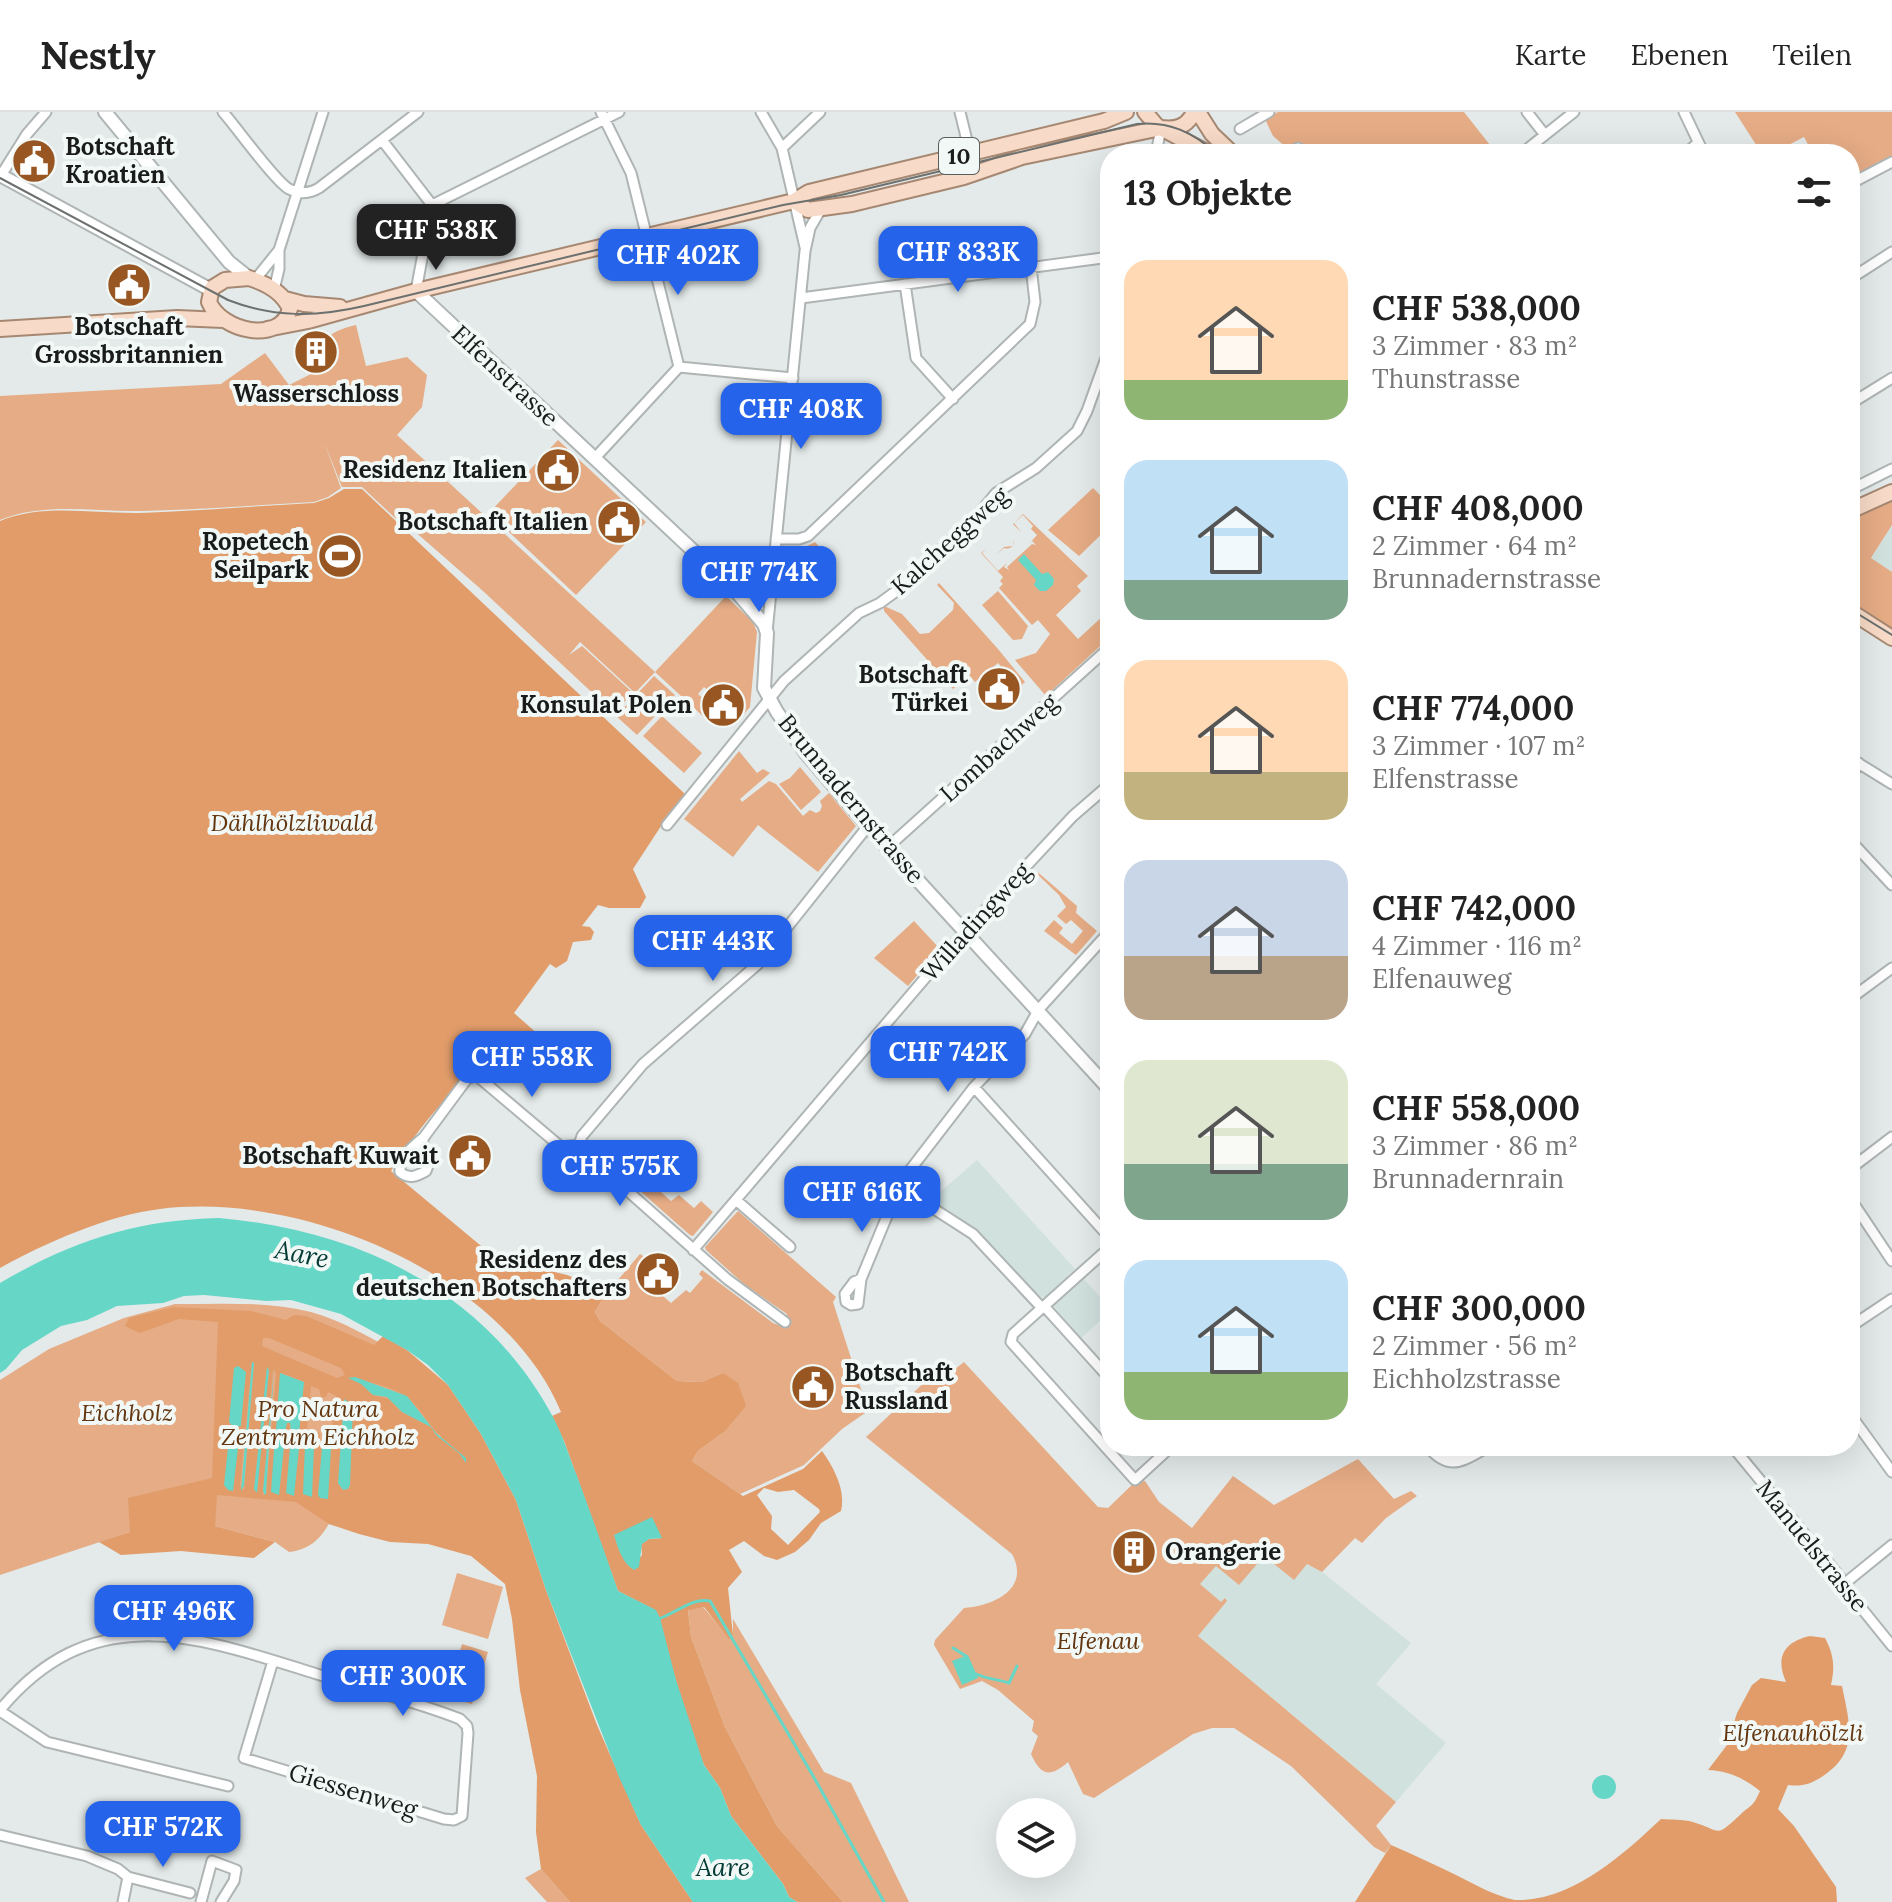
<!DOCTYPE html>
<html lang="de">
<meta charset="utf-8">
<style>
body{margin:0;font-family:Lora,serif;background:#f6f6f6;color:#222;height:100vh;display:flex;flex-direction:column;font-size:30px;white-space:nowrap}
*{box-sizing:border-box;margin:0}
p{font-size:26px;color:#767676}
.icon{flex:none;width:44px;height:44px;fill:none;stroke:currentColor;stroke-width:2;stroke-linecap:round;stroke-linejoin:round}
.map{position:relative;flex:1;overflow:hidden}
.panel{position:absolute;left:1100px;top:32px;width:760px;height:1312px;display:flex;flex-direction:column;background:#fff;border-radius:32px;box-shadow:0 8px 32px #0002}
.panel>*{flex:none}
.tools{position:absolute;left:996px;top:1686px;display:grid;gap:16px}
.tools a{display:grid;place-items:center;width:80px;height:80px;border-radius:50%;background:#fff;box-shadow:0 8px 32px #0002;font-size:40px}
.price{position:absolute;translate:-50% -68px;padding:0 18px;border-radius:16px;background:#2563eb;color:#fff;font-size:26px;line-height:52px;filter:drop-shadow(0 2px 4px #0008)}
.price::after{content:'';position:absolute;left:50%;top:48px;width:24px;height:18px;margin-left:-12px;background:inherit;clip-path:polygon(0 0,100% 0,50% 100%)}
.price.selected{background:#222;color:#fff}
ul{padding:0;list-style:none}
li{display:flex;align-items:center;gap:24px;height:200px;padding:0 24px}
li span{display:grid;place-items:center;flex:none;width:224px;height:160px;border-radius:24px;color:#555}
li>.icon{margin-inline-start:auto}
span .icon{width:96px;height:96px;fill:#fffc;stroke-width:1}
li b{font-size:34px}
h2{display:flex;justify-content:space-between;align-items:center;height:96px;padding:0 24px;font-size:34px}
header{display:flex;align-items:center;gap:48px;box-sizing:border-box;height:112px;padding:0 40px;background:#fff;border-bottom:2px solid #e0e0e0}
header strong{font-size:38px}
nav{display:flex;gap:44px;margin-inline-start:auto;font-size:28px}
.map>svg:first-child{display:block}
</style>
<header>
<strong>Nestly</strong>
<nav><a>Karte</a><a>Ebenen</a><a>Teilen</a></nav>
</header>
<div class="map">
<svg width="1892" height="1790" viewBox="0 0 1892 1790">
<rect width="100%" height="100%" fill="#e3eae9"/>
<path fill="#d1e1de" d="M1892,413V460L1871,447Z
M977,1048L1075,1157L1045,1185L1037,1184L973,1115L931,1088Z
M1082,1165L1110,1196V1200L1081,1226L1052,1192Z
M1264,1443L1307,1452L1322,1460L1411,1531L1376,1572L1446,1631L1396,1690L1198,1524L1227,1489L1221,1491L1200,1472L1216,1453Z"/>
<path fill="#e5ac85" d="M1278,0H1464L1497,42H1314L1301,31L1287,36L1273,24L1265,7Z
M1735,0H1892V46L1850,68V42H1813L1804,25L1771,42H1762Z
M356,213L366,254L407,245L427,263L422,295L397,323L655,560L635,581L580,530L569,543L582,534L633,581L614,601L483,479L412,417L409,419L362,375H342L324,330L341,376L328,385L314,390C256,393 198,398 140,399C93,400 45,390 0,408V284L221,272L265,241L289,273L311,262C316,231 326,220 356,213Z
M558,328L646,410L576,483L489,401Z
M1093,376L1110,393V414L1079,444L1048,418Z
M1892,383V413L1871,446L1892,460V525L1850,498V401Z
M1023,402L1088,464L1077,474L1081,479L1056,503L1078,527L1104,503H1110V525L1046,584L1015,548L1036,541L1050,522L1038,508L1032,513L999,476L1003,472L1000,469L1003,465L981,441L986,437L982,441L998,459L1007,451L1004,455L1009,458L1007,455L1032,432L1036,433L1032,429L1029,432L1037,423L1031,417L1033,414L1023,403L1014,411L1021,420L1013,428C1015,434 1010,438 1004,436L996,443L1004,435L1013,434V428L1021,420L1013,412Z
M815,430L826,442L822,456L808,464L785,465C781,458 783,445 788,438L805,435Z
M939,471L998,537L1025,570L1019,575L998,551L975,570L969,563L953,577L884,499V494L902,502L920,522L929,521L953,498L954,491L937,473Z
M998,479L1028,514L1022,527L1013,528L982,493Z
M726,484L753,510L757,520L750,595L744,602L736,595L743,587L733,579L723,590L704,575L698,582L714,596L706,607L655,560Z
M654,564L675,583L637,623L616,604Z
M662,604L702,641L684,661L643,624Z
M739,639L757,661L763,657L770,661L740,687L742,690L769,669L776,672L803,704L810,698L816,701L820,699L822,694L820,689L829,681L856,714L818,760L758,713L733,745L684,707Z
M800,655L821,680L801,698L779,672L790,666Z
M1034,757L1077,794L1076,801L1097,819L1076,843L1044,819L1054,808L1063,816L1059,821L1072,832L1083,819L1071,808L1066,812L1057,804L1066,795L1059,783L1035,760Z
M914,809L940,837L908,874L874,846Z
M651,1067L652,1072L671,1089L679,1083L694,1096L701,1089L713,1100L693,1124L690,1123L640,1079Z
M738,1099L836,1185L833,1190L868,1299L842,1317L804,1353L740,1382L692,1349L698,1339L724,1320L723,1261L701,1270L677,1269L600,1209L595,1200L605,1183L640,1142L656,1153L649,1161L644,1162V1168L671,1191L686,1178L690,1181L703,1166L699,1162L702,1158L773,1211L781,1214L787,1208V1202L745,1173L706,1138L705,1135Z
M175,1192C220,1192 267,1189 311,1200C343,1209 373,1227 401,1243L495,1442L329,1412C318,1429 310,1437 289,1440L275,1430L215,1414L130,1420L0,1463V1268L49,1237L124,1206Z
M964,1250L1098,1395L1108,1396L1137,1368L1145,1369L1159,1390L1192,1416L1233,1364L1274,1393L1358,1347L1394,1387L1411,1379L1417,1384L1386,1406L1362,1431L1355,1426L1322,1460L1307,1452L1294,1468L1264,1444L1239,1473L1216,1454L1200,1472L1221,1490L1225,1486L1227,1489L1198,1524L1396,1690L1376,1714L1391,1733L1385,1741L1374,1735L1291,1654L1234,1616H1212L1193,1622L1094,1686L1083,1682L1068,1650C1050,1666 1041,1664 1031,1642L1038,1624L1032,1619L1034,1609L998,1578L982,1569L960,1577L934,1533L935,1528L964,1496C993,1494 1031,1477 1012,1442L866,1325L929,1266L946,1264Z
M457,1461L503,1475L488,1527L442,1513Z
M703,1495L729,1526L733,1523V1507L824,1660L851,1671L909,1790H843L777,1714L758,1678L725,1615L691,1525L688,1497Z
M462,1532L488,1540L472,1592L446,1585Z
M541,1757L570,1790H547L525,1766Z"/>
<path fill="#e19c6a" fill-rule="evenodd" d="M344,377H362L686,683L663,711L633,757L646,785L640,796H609L598,793L582,814L590,815L594,820L591,828L573,830L567,849L556,856L550,852L514,901L540,924L545,934L529,950C463,949 425,1009 391,1059L486,1138L538,1156L567,1163L590,1172L605,1183L595,1200L600,1209L677,1269L701,1270L723,1261L738,1271L746,1294L724,1320L698,1339L692,1349L743,1384L803,1357L822,1339C834,1356 846,1378 841,1399L821,1411L809,1428L795,1440L777,1448L764,1444L744,1429L729,1438L742,1460L728,1476L733,1523L729,1527L704,1495L688,1498L691,1525L725,1615L758,1678L777,1714L843,1790H797L789,1785L783,1772L731,1704L720,1676L704,1653L692,1623L655,1498L618,1479L564,1329L552,1304L561,1300C503,1162 302,1079 160,1097C108,1103 45,1131 0,1156V409C45,391 93,402 140,401C198,399 256,394 314,391L329,386ZM764,1376L778,1380L794,1378L819,1397L820,1400L788,1433L771,1417L772,1404L757,1383ZM614,1423L662,1426L649,1427L641,1432L642,1443L638,1448Z
M173,1195L251,1199L286,1208L294,1203L306,1204L374,1233L383,1224L407,1238L448,1273L481,1322L516,1388L546,1478L597,1613L641,1713L693,1790H570L541,1757L536,1720L537,1664L520,1578L512,1507L505,1472L471,1444L428,1432L390,1430L359,1422L329,1412L296,1390L217,1383L215,1414L275,1430L254,1446L181,1439L121,1443L99,1430L130,1420L128,1386L212,1366L218,1210L179,1207L140,1221L125,1214L129,1206ZM263,1226H269L341,1256L345,1263L337,1266L264,1235L262,1233ZM252,1250L254,1251L244,1378L240,1374ZM273,1258L276,1261L266,1381L263,1383ZM281,1261L304,1270L291,1320L290,1311H287L285,1319ZM349,1265C370,1271 397,1274 413,1291C423,1301 430,1315 441,1325L437,1324L431,1315L402,1300L390,1287L373,1283L362,1272ZM311,1274L319,1277L321,1285H326L328,1280L336,1284L330,1329L326,1332L321,1330L319,1320H316L313,1329L306,1327Z
M1810,1524L1825,1526C1834,1543 1835,1555 1831,1573L1842,1574C1849,1610 1860,1640 1823,1664C1811,1672 1802,1675 1788,1673L1778,1697L1794,1714L1836,1775L1837,1790H1355L1391,1733C1414,1743 1436,1753 1458,1764C1476,1773 1495,1784 1515,1788C1571,1790 1624,1742 1661,1707C1671,1708 1683,1707 1693,1710C1723,1719 1714,1727 1741,1702C1753,1691 1752,1696 1760,1679C1744,1666 1728,1659 1708,1658L1727,1633L1737,1601L1752,1573L1761,1566L1786,1570C1775,1545 1784,1530 1810,1524Z"/>
<path fill="#66d6c7" d="M1024,442L1042,462L1048,460L1054,467L1053,473L1046,479H1040L1034,473L1036,468L1018,448Z
M219,1106C358,1118 487,1179 554,1307C564,1326 569,1345 577,1364C591,1402 605,1441 618,1479L656,1498L660,1506L676,1568L704,1653L720,1676L731,1704L783,1772L789,1785L797,1790H693L641,1713L619,1665L546,1478L516,1388L481,1322L448,1273L428,1253L407,1238L341,1202L291,1188L266,1189L204,1183L184,1184L163,1191L117,1194L87,1208L61,1214L22,1238L6,1257L0,1261V1171C72,1129 135,1108 219,1106Z
M252,1250L254,1251L244,1374L241,1379Z
M238,1254L246,1260L241,1312V1314L233,1315L229,1310L234,1256Z
M267,1255L269,1258L257,1381L254,1377Z
M274,1258L266,1382L265,1383L263,1379Z
M280,1261L304,1270L299,1322L291,1320L290,1311H287L285,1320L276,1318Z
M355,1265L407,1284L437,1322L466,1346V1351L459,1341L437,1324L431,1315L402,1300L387,1285L373,1283L361,1272L348,1266Z
M344,1287L353,1293L350,1373L348,1377L343,1378L338,1371Z
M230,1317L240,1319L233,1379L228,1378L224,1373Z
M275,1323L285,1325L279,1383L271,1380Z
M291,1324L300,1327L294,1384L286,1381Z
M305,1333L314,1334L312,1385L303,1382Z
M322,1335L331,1336L328,1387L320,1386L318,1383Z
M652,1405L662,1426L649,1427L642,1432L639,1455L634,1458C622,1451 618,1436 614,1423Z
M968,1543L978,1566L962,1573L952,1549Z
M1592 1675a12 12 0 1 1 24 0a12 12 0 1 1-24 0Z"/>
<g fill="none" stroke-linecap="round" stroke-linejoin="round">
<path stroke="#66d6c7" stroke-width="3" d="M658,1507C675,1502 692,1485 710,1489L812,1662L884,1790
M953,1536L966,1544
M976,1562C987,1567 997,1567 1009,1571L1017,1554"/>
<g stroke="#aeb5b4" stroke-width="13">
<path id="minor" d="M223,0C237,16 275,69 289,77C299,82 309,82 319,76L418,0
M601,0L631,61L679,255
M761,0L782,36L805,135
M960,0L970,41
M1527,0L1545,23
M1684,0L1704,42
M1240,17L1269,0
M382,28L432,93L416,179
M782,36L820,0
M1156,42L1161,16
M1288,42L1298,36L1309,42
M1521,42L1574,0
M1685,42L1698,31
M0,65L27,22L46,0
M1850,72L1892,50
M432,93L619,0
M1850,167L1892,140
M255,168L279,138
M905,172L916,246L953,287
M274,178L279,157V138L323,0
M801,186L1110,145
M1850,292L1892,266
M594,347L679,255L793,266
M1850,378L1892,357
M776,427H799L808,424L1030,212L1035,190L1031,155
M738,480C749,486 763,489 771,477
M767,520L805,139L810,116L821,97
M1850,646L1892,672
M1850,666L1859,651
M667,713L784,569L859,501L880,491L895,480L978,403L996,381L1036,356L1077,319L1087,299L1110,235
M1850,728L1892,773
M888,735L1110,535
M1850,887L1892,856
M974,975L1110,1126
M424,1025C413,1035 399,1044 400,1060C409,1068 417,1064 426,1059L430,1048L422,1030L424,1025L467,967L476,963L561,1035L579,1033
M579,1033L582,1024L643,952L758,852L868,714
M579,1033L586,1042L727,1167L785,1210
M1850,1057L1892,1025
M903,1077L973,1122L1042,1196
M1850,1086L1892,1149
M736,1088L790,1135
M1110,1135L1013,1222L1011,1230L1135,1368L1172,1334
M693,1138L961,824L1073,704L1110,672
M861,1167L858,1192L851,1193L846,1190L845,1182L854,1170L861,1167L897,1080L903,1077V1070L907,1062L974,975L1025,922L1039,897L1110,819
M1044,1194L1110,1267
M1850,1215L1892,1187
M1850,1302L1892,1360
M1732,1334L1839,1464L1850,1482L1892,1534
M1844,1472L1892,1433
M0,1598C94,1484 201,1526 320,1563C366,1578 415,1589 460,1607L467,1614L468,1621L462,1704L454,1708L444,1707L244,1646L273,1549
M0,1599L47,1630L228,1674
M0,1723L87,1744L118,1757L128,1765L190,1781
M123,1790L128,1765
M201,1790L212,1749L236,1758L234,1769L221,1790"/>
</g>
<g stroke="#aeb5b4" stroke-width="16">
<path id="tertiary" d="M105,0L229,150L249,166
M0,63L211,178
M416,179L735,478L764,512L767,521L764,576L777,600L805,640L868,714L1110,978
M1429,1334C1451,1359 1462,1347 1487,1334"/>
</g>
<g stroke="#a68872" stroke-width="18">
<path id="primary" d="M1145,0L1157,14L1210,42
M1198,0L1212,22L1233,42
M794,89L808,98L852,92L964,65L1022,45L1161,16C1176,18 1187,15 1194,0
M249,166C265,171 283,180 290,197C280,233 221,219 209,190L212,176L225,168Z
M285,187L304,192L340,195
M0,217L177,206L223,208
M267,217L308,209L416,179L794,89L809,80L1104,9L1126,0
M1850,399L1892,380
M1850,499L1892,526"/>
</g>
<use href="#minor" stroke="#fff" stroke-width="9"/>
<use href="#tertiary" stroke="#fff" stroke-width="12"/>
<use href="#primary" stroke="#f7dac7" stroke-width="14"/>
<path stroke="#6c706f" stroke-width="2" d="M0,66L228,188C274,206 317,205 364,194L783,93L841,83L1137,12C1169,9 1193,20 1217,42
M1850,497L1892,523"/>
</g>
<defs>
<g id="civic-disc" transform="scale(2.3)"><circle r="9.5" fill="#985722" stroke="#f1f8f6"/><path d="M-.6-6.5H3V-4.5H.6V-3L4-1V1h2V6H-6V1h2V-1L-.6-3ZM-1.2 2.5V6h2.4V2.5Z" fill="#fff"/></g>
<g id="building-disc" transform="scale(2.3)"><circle r="9.5" fill="#985722" stroke="#f1f8f6"/><path d="M-4-6H4V6H1V3H-1V6H-4ZM-2.5-4.3h1.7v1.8h-1.7ZM.8-4.3h1.7v1.8H.8ZM-2.5-1h1.7V.8h-1.7ZM.8-1h1.7V.8H.8Z" fill="#fff"/></g>
<g id="stadium-disc" transform="scale(2.3)"><circle r="9.5" fill="#985722" stroke="#f1f8f6"/><path d="M0-5a6.5 5 0 1 0 0 10a6.5 5 0 1 0 0-10ZM-3.5-1.8h7v3.6h-7Z" fill="#fff"/></g>
</defs>
<g fill-rule="evenodd">
<use href="#civic-disc" x="34" y="49"/>
<use href="#civic-disc" x="129" y="173"/>
<use href="#building-disc" x="316" y="240"/>
<use href="#civic-disc" x="558" y="358"/>
<use href="#civic-disc" x="619" y="410"/>
<use href="#stadium-disc" x="340" y="444"/>
<use href="#civic-disc" x="999" y="577"/>
<use href="#civic-disc" x="723" y="593"/>
<use href="#civic-disc" x="470" y="1044"/>
<use href="#civic-disc" x="658" y="1162"/>
<use href="#civic-disc" x="813" y="1275"/>
<use href="#building-disc" x="1134" y="1440"/>
</g>
<g text-anchor="middle" stroke-width="8" stroke-linejoin="round" paint-order="stroke">
<rect fill="#f1f8f6" stroke="#5a5e5d" stroke-width="2" x="939" y="26" width="40" height="36" rx="6"/>
<g font-size="22" font-weight="bold" fill="#1a1c1c">
<text x="959" y="52">10</text>
</g>
<g font-size="24" font-weight="bold" fill="#1a1c1c" stroke="#f1f8f6" text-anchor="end">
<text x="65" y="43" text-anchor="start">Botschaft<tspan x="65" dy="28">Kroatien</tspan></text>
<text x="129" y="223" text-anchor="middle">Botschaft<tspan x="129" dy="28">Grossbritannien</tspan></text>
<text x="316" y="290" text-anchor="middle">Wasserschloss</text>
<text x="527" y="366">Residenz Italien</text>
<text x="588" y="418">Botschaft Italien</text>
<text x="309" y="438">Ropetech<tspan x="309" dy="28">Seilpark</tspan></text>
<text x="968" y="571">Botschaft<tspan x="968" dy="28">Türkei</tspan></text>
<text x="692" y="601">Konsulat Polen</text>
<text x="439" y="1052">Botschaft Kuwait</text>
<text x="627" y="1156">Residenz des<tspan x="627" dy="28">deutschen Botschafters</tspan></text>
<text x="844" y="1269" text-anchor="start">Botschaft<tspan x="844" dy="28">Russland</tspan></text>
<text x="1165" y="1448" text-anchor="start">Orangerie</text>
</g>
<g font-size="24" fill="#1a1c1c" stroke="#f1f8f6">
<text transform="translate(505 264) rotate(43)" y="8">Elfenstrasse</text>
<text transform="translate(950 429) rotate(-42)" y="8">Kalcheggweg</text>
<text transform="translate(999 636) rotate(-42)" y="8">Lombachweg</text>
<text transform="translate(851 687) rotate(50)" y="8">Brunnadernstrasse</text>
<text transform="translate(976 810) rotate(-48)" y="8">Willadingweg</text>
<text transform="translate(1812 1434) rotate(51)" y="8">Manuelstrasse</text>
<text transform="translate(353 1679) rotate(17)" y="8">Giessenweg</text>
</g>
<g font-size="24" font-style="italic" fill="#633610" stroke="#f1f8f6">
<text x="292" y="719">Dählhölzliwald</text>
<text x="318" y="1305">Pro Natura<tspan x="318" dy="28">Zentrum Eichholz</tspan></text>
<text x="127" y="1309">Eichholz</text>
<text x="1098" y="1537">Elfenau</text>
<text x="1793" y="1629">Elfenauhölzli</text>
</g>
<g font-size="26" font-style="italic" fill="#043b35" stroke="#f1f8f6">
<text transform="translate(302 1142) rotate(11)" y="9">Aare</text>
<text x="723" y="1764">Aare</text>
</g>
</g>
</svg>
<div class="tools">
<a><svg class="icon" aria-label="layers" viewBox="0 0 24 24"><path d="M12 4l9 5-9 5-9-5zM3 14l9 5 9-5"/></svg></a>
</div>
<b class="price selected" style="left:436px;top:160px">CHF 538K</b>
<b class="price" style="left:958px;top:182px">CHF 833K</b>
<b class="price" style="left:678px;top:185px">CHF 402K</b>
<b class="price" style="left:801px;top:339px">CHF 408K</b>
<b class="price" style="left:759px;top:502px">CHF 774K</b>
<b class="price" style="left:713px;top:871px">CHF 443K</b>
<b class="price" style="left:948px;top:982px">CHF 742K</b>
<b class="price" style="left:532px;top:987px">CHF 558K</b>
<b class="price" style="left:620px;top:1096px">CHF 575K</b>
<b class="price" style="left:862px;top:1122px">CHF 616K</b>
<b class="price" style="left:174px;top:1541px">CHF 496K</b>
<b class="price" style="left:403px;top:1606px">CHF 300K</b>
<b class="price" style="left:163px;top:1757px">CHF 572K</b>
<section class="panel">
<h2>13 Objekte<svg class="icon" aria-label="filters" viewBox="0 0 24 24"><path d="M4 7h16M4 17h16"/><circle cx="9" cy="7" r="2"/><circle cx="15" cy="17" r="2"/></svg></h2>
<ul>
<li><span style="background:linear-gradient(#ffd9b3 75%,#8fb573 0)"><svg class="icon" aria-label="home" viewBox="0 0 24 24"><path d="M3 11l9-7 9 7M6 9v11h12V9"/></svg></span><div><b>CHF 538,000</b><p>3 Zimmer · 83 m²</p><p>Thunstrasse</p></div></li>
<li><span style="background:linear-gradient(#bfe0f5 75%,#7fa58c 0)"><svg class="icon" aria-label="home" viewBox="0 0 24 24"><path d="M3 11l9-7 9 7M6 9v11h12V9"/></svg></span><div><b>CHF 408,000</b><p>2 Zimmer · 64 m²</p><p>Brunnadernstrasse</p></div></li>
<li><span style="background:linear-gradient(#ffd9b3 70%,#c2b280 0)"><svg class="icon" aria-label="home" viewBox="0 0 24 24"><path d="M3 11l9-7 9 7M6 9v11h12V9"/></svg></span><div><b>CHF 774,000</b><p>3 Zimmer · 107 m²</p><p>Elfenstrasse</p></div></li>
<li><span style="background:linear-gradient(#c9d6e8 60%,#b9a48a 0)"><svg class="icon" aria-label="home" viewBox="0 0 24 24"><path d="M3 11l9-7 9 7M6 9v11h12V9"/></svg></span><div><b>CHF 742,000</b><p>4 Zimmer · 116 m²</p><p>Elfenauweg</p></div></li>
<li><span style="background:linear-gradient(#dfe7d0 65%,#7fa58c 0)"><svg class="icon" aria-label="home" viewBox="0 0 24 24"><path d="M3 11l9-7 9 7M6 9v11h12V9"/></svg></span><div><b>CHF 558,000</b><p>3 Zimmer · 86 m²</p><p>Brunnadernrain</p></div></li>
<li><span style="background:linear-gradient(#bfe0f5 70%,#8fb573 0)"><svg class="icon" aria-label="home" viewBox="0 0 24 24"><path d="M3 11l9-7 9 7M6 9v11h12V9"/></svg></span><div><b>CHF 300,000</b><p>2 Zimmer · 56 m²</p><p>Eichholzstrasse</p></div></li>
</ul>
</section>
</div>
